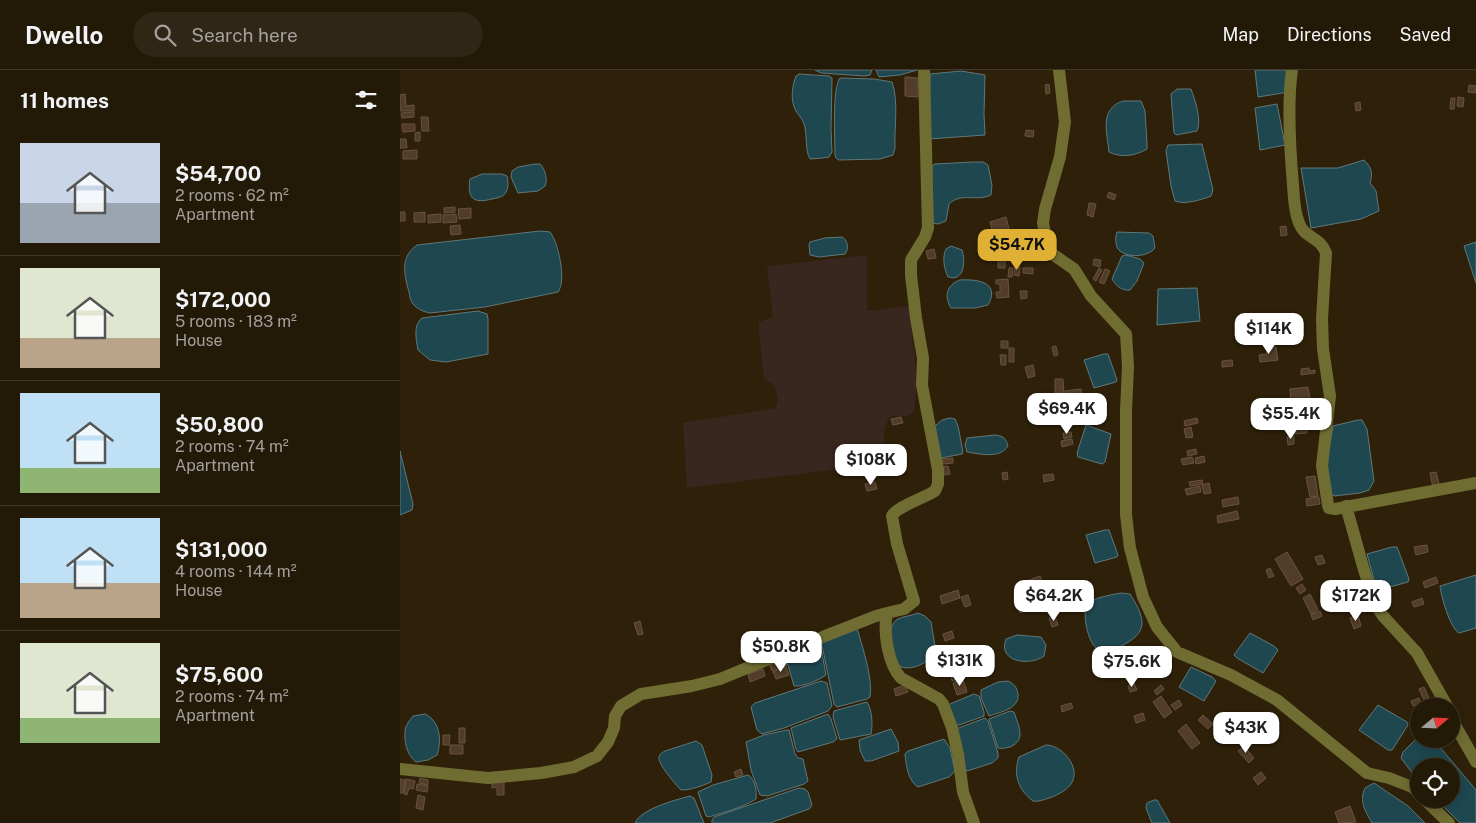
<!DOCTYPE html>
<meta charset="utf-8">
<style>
body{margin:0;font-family:"Public Sans",sans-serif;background:#2f2615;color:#f1f3f6;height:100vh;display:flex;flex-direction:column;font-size:19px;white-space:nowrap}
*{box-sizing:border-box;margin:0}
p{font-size:16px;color:#a3a09b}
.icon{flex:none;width:28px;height:28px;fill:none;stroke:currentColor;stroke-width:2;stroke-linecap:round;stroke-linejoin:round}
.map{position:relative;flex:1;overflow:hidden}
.details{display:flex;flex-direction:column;background:#231907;width:400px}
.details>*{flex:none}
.needle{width:32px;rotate:71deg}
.fabs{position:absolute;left:1010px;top:628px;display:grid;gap:10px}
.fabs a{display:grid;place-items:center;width:50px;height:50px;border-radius:50%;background:#231907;box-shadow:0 2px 12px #0003,0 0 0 1px #403828;font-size:25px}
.price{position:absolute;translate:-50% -42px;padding:0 11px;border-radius:10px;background:#fff;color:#222;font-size:16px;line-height:32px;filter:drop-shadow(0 1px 2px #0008)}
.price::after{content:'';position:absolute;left:50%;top:30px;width:15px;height:11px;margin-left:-8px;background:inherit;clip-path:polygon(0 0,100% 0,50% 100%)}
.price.on{background:#dfb034;color:#111}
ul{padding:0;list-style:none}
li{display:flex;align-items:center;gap:15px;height:125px;padding:0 20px}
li+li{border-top:1px solid #403828}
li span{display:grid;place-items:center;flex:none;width:140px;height:100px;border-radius:0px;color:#555}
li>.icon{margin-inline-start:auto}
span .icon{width:60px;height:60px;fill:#fffc;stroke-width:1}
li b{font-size:21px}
h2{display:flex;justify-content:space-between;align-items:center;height:60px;padding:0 20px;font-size:21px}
header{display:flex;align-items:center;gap:30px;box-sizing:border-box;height:70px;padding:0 25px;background:#231907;border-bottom:1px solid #403828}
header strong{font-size:24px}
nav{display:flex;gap:28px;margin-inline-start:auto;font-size:18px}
.search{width:350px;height:45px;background:#2f2615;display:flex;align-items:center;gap:12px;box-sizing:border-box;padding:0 18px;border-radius:28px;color:#a3a09b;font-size:19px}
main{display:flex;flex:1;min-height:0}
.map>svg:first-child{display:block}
</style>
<header>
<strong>Dwello</strong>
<div class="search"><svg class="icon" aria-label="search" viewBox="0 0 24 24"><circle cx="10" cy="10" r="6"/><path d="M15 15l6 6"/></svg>Search here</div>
<nav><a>Map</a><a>Directions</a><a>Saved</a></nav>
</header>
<main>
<section class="details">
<h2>11 homes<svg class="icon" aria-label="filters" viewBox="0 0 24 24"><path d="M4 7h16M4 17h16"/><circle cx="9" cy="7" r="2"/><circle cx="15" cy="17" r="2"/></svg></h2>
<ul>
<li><span style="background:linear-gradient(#c9d6e8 60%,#9aa5b1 0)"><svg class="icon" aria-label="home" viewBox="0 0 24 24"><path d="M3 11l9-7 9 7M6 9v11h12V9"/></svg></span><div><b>$54,700</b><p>2 rooms · 62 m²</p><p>Apartment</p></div></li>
<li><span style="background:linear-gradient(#dfe7d0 70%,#b9a48a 0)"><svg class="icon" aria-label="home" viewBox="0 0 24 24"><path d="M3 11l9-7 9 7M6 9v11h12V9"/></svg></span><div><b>$172,000</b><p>5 rooms · 183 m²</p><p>House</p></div></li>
<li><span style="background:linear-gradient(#bfe0f5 75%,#8fb573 0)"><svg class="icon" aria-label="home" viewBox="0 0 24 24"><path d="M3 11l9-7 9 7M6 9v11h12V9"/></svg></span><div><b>$50,800</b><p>2 rooms · 74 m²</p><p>Apartment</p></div></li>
<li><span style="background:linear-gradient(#bfe0f5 65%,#b9a48a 0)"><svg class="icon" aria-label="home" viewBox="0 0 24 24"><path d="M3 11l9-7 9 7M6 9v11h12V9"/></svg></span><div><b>$131,000</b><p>4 rooms · 144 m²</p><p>House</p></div></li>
<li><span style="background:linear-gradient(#dfe7d0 75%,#8fb573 0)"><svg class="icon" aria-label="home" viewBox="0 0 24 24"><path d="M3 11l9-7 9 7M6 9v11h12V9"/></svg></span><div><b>$75,600</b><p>2 rooms · 74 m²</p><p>Apartment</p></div></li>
</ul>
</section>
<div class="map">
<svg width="1076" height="753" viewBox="0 0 1076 753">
<rect width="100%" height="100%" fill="#2f2109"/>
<path fill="#38261f" d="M467,185V241L509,236L517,310L514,342L506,346H493L488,349L484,362L485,382L482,389L469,395L456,397L287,418L283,353L376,338L378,330L375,316L364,308L359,264V252L373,247L367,196Z"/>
<path fill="#1f4750" stroke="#5f787a" d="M415,0H472L470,5L464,6L421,3Z
M476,0H517L500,5L479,7Z
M855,0H887L889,22L858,27Z
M561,1L585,5L584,44L585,65L529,69L530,4Z
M399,4L429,6L432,8L431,59L432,82L429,87L423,88L410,89C405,80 407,67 405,58C403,48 400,48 396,41C390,31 392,16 396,6Z
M440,8L474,9L492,12C499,32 494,57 495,78L493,85L480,89L439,90L436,88L435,85C435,69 432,18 440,8Z
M777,19H791C795,30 802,50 797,61L776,65L774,63L771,24Z
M723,31H741L745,41L747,74V79C735,86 721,88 709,82C707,62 699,39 723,31Z
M877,34L885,75L860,80L855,38Z
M802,74L813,120L811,126C801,130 784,135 775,131L771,116L766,81L768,75Z
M964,90C972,98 973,103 970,113L976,121L979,141L961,149L911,158L901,98H938Z
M573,92H583L588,95L592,115L591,125C577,132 561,122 549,134L546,151L538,154L531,153L532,96L535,94Z
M135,94H140C145,99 148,109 145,116L138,121L118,123L111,107L112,101L118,97Z
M82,104H102L107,106C108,111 109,117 106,122C104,127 97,128 92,129C73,134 67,128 70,109Z
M140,161L150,162C158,172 167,210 158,222L85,237L30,243C24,242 17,239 13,234C10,230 10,227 9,222C4,204 0,187 17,175Z
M717,162L749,163L753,166L755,178C748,187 729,188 720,181C715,177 715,168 717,162Z
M442,167C448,170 449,179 445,184L419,187L410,185L409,175L410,172L425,168Z
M1076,172V213L1064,176Z
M551,176L562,180C566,192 564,212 548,207C544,198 542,188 546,179Z
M726,185L740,189L744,193L737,211L730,220C722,221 716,216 712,209L722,186Z
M560,210C577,209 601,212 588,235L575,238H551C544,227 546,215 560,210Z
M797,218L800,251L757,255L758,219Z
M78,241L87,244L88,249V284L46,292L30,290L18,280C16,269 13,255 22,248Z
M704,284H708L717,310L716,312L694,318L684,290Z
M550,348L555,349L558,356L563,382L562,384L541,388L534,357L542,350Z
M958,350H962L967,359L974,411L969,420L960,423L934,426L931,423L926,396L933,356Z
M686,355L711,364L705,392L702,394L678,387L677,383Z
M595,365C603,366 606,368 608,376C600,389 580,384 567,382L565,375L567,368Z
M0,381L13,434L12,440L0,445Z
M705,460H709L718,485L717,487L695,493L686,465Z
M992,477H997L1009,509L1008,512L979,520L976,517L967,484Z
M1076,505V558L1059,563C1050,558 1041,526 1040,516Z
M721,523L730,524C745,548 750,562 721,576C715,578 705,581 698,579C688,575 681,541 688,534C695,527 711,525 721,523Z
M518,543L525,546L531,552L536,582C530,593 506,604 497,594C494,582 484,557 498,549C504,546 511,546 518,543Z
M453,558L458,561C463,580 473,608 470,627L467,629L437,637L434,634L421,570Z
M850,563L874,576L878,580L863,603L837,588L834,585Z
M617,565L641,567L646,575L644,586C631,596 597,593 606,569Z
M419,573L421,577L426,605C419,610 403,617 394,616L386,588Z
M791,597L812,607L816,611L804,631L779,617Z
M421,611L427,613L432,636L428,641L384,658L362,664L357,660L351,637L355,633Z
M608,611C614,614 617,617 618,624C620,639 600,642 589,646L581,628V620L598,612Z
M574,624L579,626L584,642V646L559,655H555L549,636L550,634Z
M467,632C472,639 473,655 471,664L440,670L433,647L434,641Z
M978,635L1007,652L1008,655L992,680H988L959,660Z
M610,641L614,642C618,655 627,670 610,677C605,678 603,679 598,678L589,649Z
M25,644C40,651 42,670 37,685L28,690L16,692C7,685 4,672 5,661C5,656 10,650 13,646Z
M428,644L431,649L437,669L433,672L398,682L396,679L391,658Z
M585,648L588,651L598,683V688L592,693L567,701L564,699L556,659Z
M491,659L498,672L499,681L471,691H465L460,680L459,670Z
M387,660H389L395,684L398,688L403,689L408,711L404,714L367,726L360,725L351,700L346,672L364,665Z
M1019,666V669H1033L1076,720V753H1060L1036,729H1051V696H1019V712L1001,688L1003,682Z
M544,669L550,678L555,701L549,707L518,717C508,711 506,695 505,684L508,681Z
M296,671L302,675L312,705L311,712C301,716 292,720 281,720C276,715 257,693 259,687C260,683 262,683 265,681Z
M646,675C662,675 682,698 671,714C667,720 659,724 652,727C645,729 640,732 633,731C618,720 613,704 619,687Z
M348,705C355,709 357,721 356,729C342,738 324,742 309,747L306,746L298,722L313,715Z
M974,713L1008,736L1025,753H972C965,741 959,731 965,718Z
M399,718L405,719L408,722L412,735L409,739L370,753H312V750L314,747Z
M290,726L294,728L304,753H235C241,739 275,730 290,726Z
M754,730H757L770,753H752L746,738L747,733Z"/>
<path fill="#523d2a" stroke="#69533f" d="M505,7L518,8V27L505,26Z
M649,14L650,23L646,24L645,15Z
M1069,15L1076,16L1075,23L1068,22Z
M5,24L6,36L14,35V41H0V25Z
M1058,27L1064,28L1063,37L1057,36Z
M1051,28H1055L1054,39H1050Z
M960,32L961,40L956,41L955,33Z
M14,42V47L2,48L1,43Z
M21,47H28L29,61H22Z
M2,54H15V61L3,62Z
M626,60L634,61L633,67L625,66Z
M20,62V71H15V63Z
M0,69H6L7,78H0Z
M17,80V89H3V81Z
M709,122L716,125L714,130L707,127Z
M689,133L696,134L693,147L687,145Z
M55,137V142L44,143V138Z
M71,138V148L59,149L58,139Z
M0,142H5V151H0Z
M25,142V152H14V143Z
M41,144V152L28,153V145Z
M56,144L57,152L43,153V145Z
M606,147L610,163L594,167L590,152Z
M60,155L61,164L51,165L50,156Z
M886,156L887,165L881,166L880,157Z
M625,176L636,178L634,183L624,181Z
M534,179L536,188L528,189L526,181Z
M605,187V198H598V188Z
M694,189L701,190L700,197L693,195Z
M615,196L620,197L619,206L614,205Z
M609,198H613L612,207H608Z
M623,198H633V204L623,203Z
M699,198L702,200L696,211L693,209Z
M705,199L710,201L704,214L699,212Z
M608,209L609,227L597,228L596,222H600V214H596V210Z
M620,221H627V228L621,229Z
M601,271H608V278H601Z
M656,276L658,285L654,286L652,277Z
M876,277L878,290L860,292L859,285L867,284L866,278Z
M609,278H614V292H609Z
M600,285H606V295H601Z
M832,290L833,296L822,297V291Z
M633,295L635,306L628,308L625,297Z
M909,298V301L915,300V303L901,305V299Z
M655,309H663L664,323H655Z
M908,317L910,329L891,331L890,319Z
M681,319L682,326L666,328L665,321Z
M671,329L672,337L660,339L658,331Z
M672,338L674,344L669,345L671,353L664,355L660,341Z
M501,347L503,353L493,355L491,349Z
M797,348L798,353L785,356L784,351Z
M905,350L907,363L893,364L892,352Z
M791,357L793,367L786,368L784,359Z
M671,362L672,367L664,369L663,363Z
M894,366V374L888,375L887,367Z
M672,369L673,374L662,377L661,371Z
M796,379L797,384L788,386L787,381Z
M804,386L805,392L796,394L795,388Z
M792,387L794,393L783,395L781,389Z
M553,388V393L543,394L542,389Z
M548,396L550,404L544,405L542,397Z
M607,402L608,409L603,410L602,403Z
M1036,402L1040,417L1033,418L1030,403Z
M653,404L654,410L644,412L643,405Z
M915,406L918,426L910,427L906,407Z
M802,410L803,414L790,416L789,412Z
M475,412L477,419L467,421L465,414Z
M809,413L811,423L804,424L802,415Z
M800,416L801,422L787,425L785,419Z
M838,427L839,434L823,437L822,430Z
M919,427L920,434L907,436L906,429Z
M837,441L839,449L818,453L817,446Z
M1027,475L1028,482L1016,485L1014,477Z
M887,482L903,509L891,516L875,489Z
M922,485L925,493L918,495L915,487Z
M870,498L874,506L869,508L866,500Z
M640,506L643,513L629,518L626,511Z
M1036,507L1038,513L1025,518L1023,512Z
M622,512L625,518L617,521L615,515Z
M667,513L671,524L666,526L662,515Z
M902,514L906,520L900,524L896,518Z
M660,518L662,524L650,528L648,522Z
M558,520L560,528L542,534L540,526Z
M647,523L652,538L646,539L641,524Z
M910,524L918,540L911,544L903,528Z
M568,525L571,535L565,537L561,527Z
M662,526L664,533L651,537L649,530Z
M1022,528L1024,534L1014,537L1012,532Z
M631,529L634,538L620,543L617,533Z
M642,531L644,538L637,541L634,533Z
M920,541L922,546L913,550L911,545Z
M958,545L961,556L954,559L950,548Z
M655,546L658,555L652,557L649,548Z
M240,551L243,564L238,565L234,553Z
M552,561L554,568L545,571L543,564Z
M553,579L554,585L546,587L544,581Z
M560,585L562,591L555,593L553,587Z
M384,588L387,596L372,601L369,593Z
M563,595L565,601L556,603L554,597Z
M386,597L389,605L376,609L373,602Z
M363,599L365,606L350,612L348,604Z
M559,603L560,608L552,611L551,606Z
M563,609L567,622L557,625L553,613Z
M734,613L737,620L730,622L728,616Z
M505,615L508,622L496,626L494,619Z
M761,615L764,619L757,625L754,621Z
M1024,617L1029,628L1024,630L1019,619Z
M761,626L772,642L764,648L753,632Z
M1019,628L1021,634L1013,636L1011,631Z
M779,630L782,635L775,640L771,635Z
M671,633L673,638L662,642L661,636Z
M743,643L745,650L736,653L734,646Z
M803,645L813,654L808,659L798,650Z
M786,654L800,673L792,679L778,661Z
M825,657L835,668L830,673L820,661Z
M59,658H65V673H59Z
M43,665H50L49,675H43Z
M50,675H63V684H50Z
M844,676L854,688L849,693L838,681Z
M341,699L343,705L336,707L334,702Z
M861,702L866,708L858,715L853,708Z
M20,708L28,710V715L19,713Z
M0,709L5,710L3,723H0Z
M6,709L15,711L13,719L9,718L7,725L4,724Z
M104,709V725H97V717L92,718V710Z
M17,714L28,716L27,722L16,720Z
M18,725L25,727L23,740L16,738Z
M950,736L956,752L939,753L935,742Z"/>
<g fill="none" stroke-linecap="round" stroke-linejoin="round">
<path stroke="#706d32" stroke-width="12" d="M524,0L528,158L525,167L511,190V205L516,248L523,288L522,315L538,400V414L535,421C524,428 496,437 492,446L497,474L514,531L504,539L487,543C483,562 488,594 501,608L539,629L543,634L552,658L558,684L563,722L574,753
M659,0L665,52L660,87L645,139L643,153L648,181L674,199L691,226L726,264L728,296L726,341V445L730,478L743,527L757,557L777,582L831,605L877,630L967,703L989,708L1012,717L1019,723
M892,0C887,34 890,80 893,115C894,128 894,141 899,153C905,169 920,166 926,183L922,249L923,279L930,326L922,396L928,435L929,438L935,439L1076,413
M946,436L964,500L975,534L983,546L1017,583L1047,636
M1051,648L1076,692
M0,699L88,708L141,703L174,697L197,686L208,672L214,658L215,646L221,636L241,624L292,616L320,609L430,564L476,546L487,543
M1024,729L1049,753"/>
</g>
</svg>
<div class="fabs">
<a><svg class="needle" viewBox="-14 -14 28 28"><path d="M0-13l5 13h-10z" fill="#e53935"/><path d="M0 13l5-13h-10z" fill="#a3a09b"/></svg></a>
<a><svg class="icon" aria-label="locate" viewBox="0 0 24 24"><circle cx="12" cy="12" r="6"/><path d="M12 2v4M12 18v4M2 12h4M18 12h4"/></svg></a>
</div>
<b class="price on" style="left:617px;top:201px">$54.7K</b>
<b class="price" style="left:869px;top:285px">$114K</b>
<b class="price" style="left:667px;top:365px">$69.4K</b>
<b class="price" style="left:891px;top:370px">$55.4K</b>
<b class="price" style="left:471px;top:416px">$108K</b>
<b class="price" style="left:654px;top:552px">$64.2K</b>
<b class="price" style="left:956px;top:552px">$172K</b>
<b class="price" style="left:381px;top:603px">$50.8K</b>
<b class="price" style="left:560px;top:617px">$131K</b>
<b class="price" style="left:732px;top:618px">$75.6K</b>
<b class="price" style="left:846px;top:684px">$43K</b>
</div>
</main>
